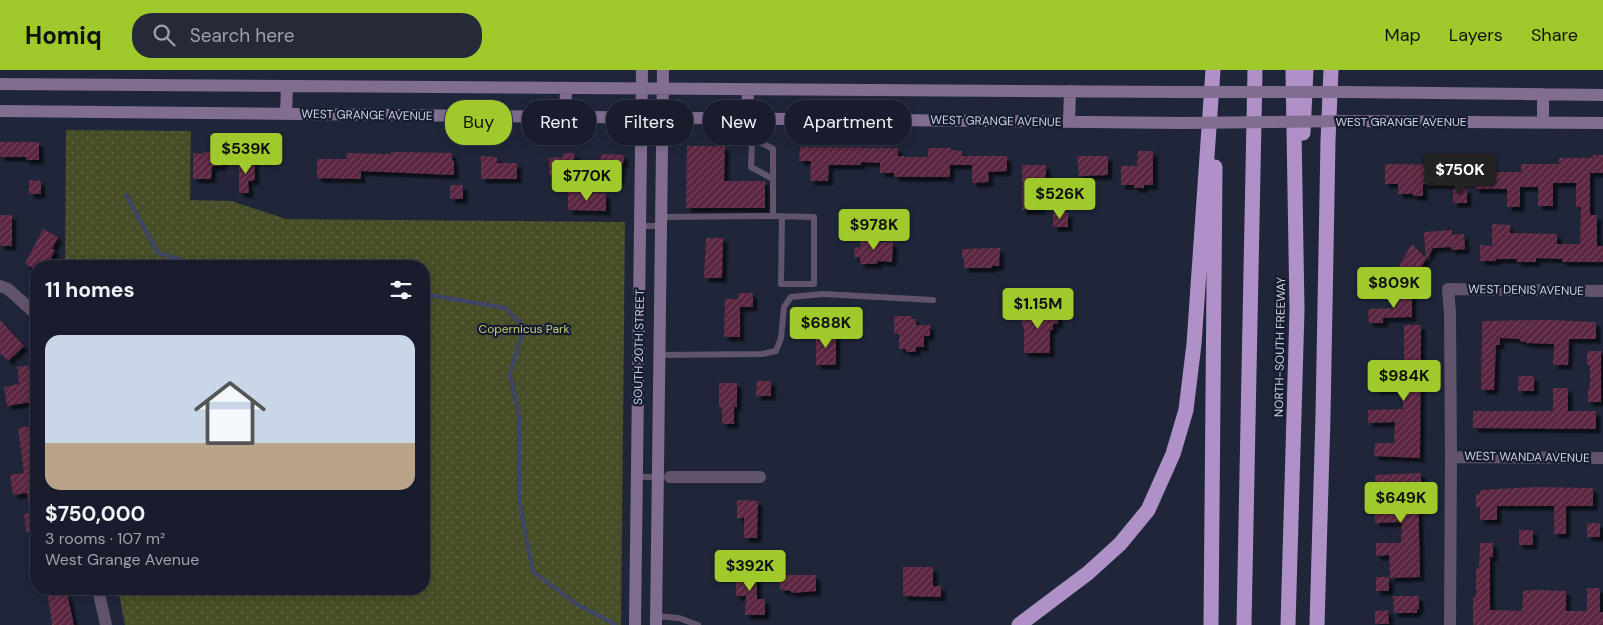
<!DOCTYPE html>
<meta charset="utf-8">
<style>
body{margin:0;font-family:"DM Sans",sans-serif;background:#252938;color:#f1f3f6;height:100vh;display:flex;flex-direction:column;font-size:19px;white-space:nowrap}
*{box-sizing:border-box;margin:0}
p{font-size:16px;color:#9fa1a9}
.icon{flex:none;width:28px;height:28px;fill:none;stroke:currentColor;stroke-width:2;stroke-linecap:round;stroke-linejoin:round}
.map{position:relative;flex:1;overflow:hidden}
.panel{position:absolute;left:30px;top:190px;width:400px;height:335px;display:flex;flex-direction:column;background:#181c2c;border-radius:20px;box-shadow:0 2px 8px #0003,0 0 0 1px #363a48}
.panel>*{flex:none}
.banner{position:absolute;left:445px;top:30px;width:475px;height:45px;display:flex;gap:10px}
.price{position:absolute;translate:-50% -42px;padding:0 11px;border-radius:5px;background:#a0c92b;color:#111;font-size:16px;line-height:32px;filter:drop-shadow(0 1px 2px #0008)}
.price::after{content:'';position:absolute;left:50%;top:30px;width:15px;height:11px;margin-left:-8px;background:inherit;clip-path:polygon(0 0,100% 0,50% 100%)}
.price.current{background:#222;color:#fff}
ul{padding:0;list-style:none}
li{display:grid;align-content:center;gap:10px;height:265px;padding:0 15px}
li+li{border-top:1px solid #363a48}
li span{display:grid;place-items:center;height:155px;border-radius:15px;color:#555}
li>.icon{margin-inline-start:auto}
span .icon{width:90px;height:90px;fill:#fffc;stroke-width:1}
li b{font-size:21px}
h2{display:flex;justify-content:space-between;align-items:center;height:60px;padding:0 15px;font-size:21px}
.tag{padding:0 18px;border-radius:20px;background:#181c2c;box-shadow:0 2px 8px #0003,0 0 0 1px #363a48;font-size:18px;line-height:45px}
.tag.current{background:#a0c92b;color:#111}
header{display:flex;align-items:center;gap:30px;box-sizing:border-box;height:70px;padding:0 25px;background:#a0c92b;color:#111}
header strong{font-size:24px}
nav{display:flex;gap:28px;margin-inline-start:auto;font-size:18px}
.search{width:350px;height:45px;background:#252938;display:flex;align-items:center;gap:12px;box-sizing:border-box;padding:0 18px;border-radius:20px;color:#9fa1a9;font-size:19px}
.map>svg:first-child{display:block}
</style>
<header>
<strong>Homiq</strong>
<div class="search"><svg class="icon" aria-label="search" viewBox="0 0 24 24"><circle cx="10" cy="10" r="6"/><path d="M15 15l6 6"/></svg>Search here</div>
<nav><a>Map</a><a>Layers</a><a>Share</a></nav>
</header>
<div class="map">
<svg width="1603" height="555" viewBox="0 0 1603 555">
<defs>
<pattern id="park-dots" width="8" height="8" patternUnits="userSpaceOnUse" patternTransform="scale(1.25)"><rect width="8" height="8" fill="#474d26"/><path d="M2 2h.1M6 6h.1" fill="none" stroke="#606645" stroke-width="1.8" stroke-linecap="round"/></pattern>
<pattern id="building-hatch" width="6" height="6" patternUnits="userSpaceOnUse" patternTransform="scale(1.25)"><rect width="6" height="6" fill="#5a253f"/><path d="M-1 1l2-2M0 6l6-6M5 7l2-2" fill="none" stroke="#70445a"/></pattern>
<filter id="shadow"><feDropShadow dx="4.5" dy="4.5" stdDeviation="1" flood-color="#0009"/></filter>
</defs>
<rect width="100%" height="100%" fill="#20263a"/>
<path fill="url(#park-dots)" d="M66,60L191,61L190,130L231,131L286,149L625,152L621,555H125L118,519H424V196H62L65,192Z"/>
<path fill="#474d26" d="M144,519H174L173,530L144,529Z"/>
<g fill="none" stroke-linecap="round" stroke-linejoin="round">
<path stroke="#3e4566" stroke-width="4" d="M126,125L158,183L203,196
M424,224L505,238L524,257L510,304L519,345V430L533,502L575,533L616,555"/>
</g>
<path fill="url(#building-hatch)" filter="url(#shadow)" d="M0,72H39V90H26V87H0Z
M687,76H725L724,111H765V138H686Z
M800,77L898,78V86H904V87H928V78H951V80L962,81V86H1007V101L988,102L989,112L972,113V95H950V107H894V103H880V93L861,92V95H829L828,111H810L811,91H799Z
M1138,81H1153V115H1144V118H1134V115H1121V96H1137Z
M203,82H222V96H212L211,109H193V83L203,84Z
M391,82L452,83V90H454V105L361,101V109L317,108V89H347V83L391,84Z
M563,83H574L575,108H563V105H549V88L563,87Z
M601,84L624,85L623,94H621L620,111L607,110L608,101H600Z
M1593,85H1603V103H1590V145H1597V176H1603V192H1562V189L1536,188V192H1517V189H1496V191H1480V175L1492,176V154L1510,155V163L1557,164V174H1580L1581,137H1576V113H1553V136H1538V117H1520V137H1507V119H1475V98H1496V102H1521V94H1559V88H1593Z
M481,86L497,87V93H517V109H481Z
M1077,86H1108V105L1079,106Z
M243,89H254L255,110L248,111L249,123H239V92H243Z
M1385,94L1457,95V114H1423V126H1413V124H1398V114H1385Z
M1022,95H1046V115H1041V140H1022Z
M29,110L41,111V124H29Z
M450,115H463V129H450Z
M1453,119H1467V133H1453Z
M568,122L606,123V141L568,140Z
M1053,143H1068V157H1053Z
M0,145H12V176H0Z
M43,159L58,167L52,179L55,180L47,196H36V200L25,194Z
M1452,160V165L1464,164L1465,179L1451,180V177L1433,178L1414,209L1397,199L1412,174L1426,188L1424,162Z
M706,168H723L722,208H704Z
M861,168H878V172H893L892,192L878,191L877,194H860V187H854L855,177L860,178Z
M1000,178L999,196H992V198H964V188H962V179Z
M1374,199H1387V219L1374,220Z
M1394,222H1412V247L1383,248V253H1369L1368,239L1394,238Z
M738,223H753V237H740V267H724L725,229H738Z
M1022,241H1058V254H1053V260H1050V283H1024V257H1022Z
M894,246H912V249H916V255H930V266H924V277H916V282H906V279H899V264H894Z
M0,250L24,276L8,291L0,283Z
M1550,250L1596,252V269H1569L1568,295H1553L1554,274L1526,273V272L1520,271V269L1500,268V275H1496L1494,320H1481L1482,251Z
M1404,255H1421L1420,388L1374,386L1375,373H1394L1395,352L1368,353V340L1403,339V319L1377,320V308H1404Z
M816,263H836V295H816Z
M1587,281H1601V332H1588V318L1590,319V295H1587Z
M32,295L36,331L7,336L4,317L19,314L17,297Z
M1519,306H1534V321H1518Z
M757,311H771V326H756Z
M719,313H737V337H734V354H722V337H719Z
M1553,318H1568V341H1596V359L1473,358V341H1553Z
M36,355V461L26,462L24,444L30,443L27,423L13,425L10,405L24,403L18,358Z
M1421,403V416H1418L1420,507L1390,508L1389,485L1376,486V473H1401L1402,452L1375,453L1374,438H1393V419H1376L1375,405Z
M1536,417L1593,418V436H1566V464H1554V436H1497V450H1480V437H1476V424H1480V420Z
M737,430L758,431L757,468H744V448H737Z
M1587,453H1600V467H1587Z
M1519,460H1533V475H1519Z
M1480,473H1493V487H1490V540L1522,541L1523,521L1535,520L1566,521V541H1587V518H1600V542H1603V555H1473V527H1476V498H1479Z
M903,497H933V516H941V527L903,526Z
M736,500L757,501V529H765V545H745L746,526H736Z
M780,505H816V521L791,523V521L780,520Z
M1376,507H1389V521H1376Z
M67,523L74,555H52L48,526Z
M1393,526H1419V539H1417V543H1394Z
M1388,540L1389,554H1375V541Z"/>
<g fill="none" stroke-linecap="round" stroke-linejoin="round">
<path stroke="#61546a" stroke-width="6" d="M756,70L773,79V109
M773,146L814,147V214H781L782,146
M661,147L773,146V109L751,97L752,74L756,70V48
M640,156H661
M659,285L762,284L776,281L781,268L784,237L791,227L823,224L933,230
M637,407H658
M656,546L679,548L698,555"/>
<path stroke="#61546a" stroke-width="12" d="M0,216L8,219L36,244
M1451,387L1603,388
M670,407H760
M98,519L106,555
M1450,555L1451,387L1450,243L1448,219L1603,221"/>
<path stroke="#816d90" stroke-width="12" d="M0,14L1179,22
M1346,22L1603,25
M0,41L1182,53
M286,44L287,16
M565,47L566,18
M747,48L748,19
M1345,51L1603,53
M1069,52L1070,21
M1543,52V24
M635,555L642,0
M656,555L663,0"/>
<path stroke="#b091c7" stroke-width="15" d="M1303,63L1306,0
M1019,555L1088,503L1120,474L1148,440L1173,384L1186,340L1194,274L1213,0
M1211,555L1215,97
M1244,555L1255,0
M1288,555L1297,240L1293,0
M1317,555L1323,346L1328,71L1331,0"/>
<path stroke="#816d90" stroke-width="12" d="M1179,22H1346
M1182,53L1345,51"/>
</g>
<g text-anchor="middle" stroke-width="4.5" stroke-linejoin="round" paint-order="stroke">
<g font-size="12" fill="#cdd2e0" stroke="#161c30">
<text transform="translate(367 45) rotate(1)" y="4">WEST GRANGE AVENUE</text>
<text transform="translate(996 51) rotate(1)" y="4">WEST GRANGE AVENUE</text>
<text x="1401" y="56">WEST GRANGE AVENUE</text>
<text transform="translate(1526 220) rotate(1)" y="4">WEST DENIS AVENUE</text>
<text transform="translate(639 277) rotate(-89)" y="4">SOUTH 20TH STREET</text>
<text transform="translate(1280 277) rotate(-89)" y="4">NORTH-SOUTH FREEWAY</text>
<text transform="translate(1527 387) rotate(1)" y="4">WEST WANDA AVENUE</text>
</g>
<g font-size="12" fill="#c0cf76" stroke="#161c30">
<text x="524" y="263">Copernicus Park</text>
</g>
</g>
</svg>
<b class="price" style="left:246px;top:105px">$539K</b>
<b class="price current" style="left:1460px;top:126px">$750K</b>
<b class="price" style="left:587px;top:132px">$770K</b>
<b class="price" style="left:1060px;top:150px">$526K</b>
<b class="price" style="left:874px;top:181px">$978K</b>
<b class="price" style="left:1394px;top:239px">$809K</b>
<b class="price" style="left:1038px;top:260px">$1.15M</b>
<b class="price" style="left:826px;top:279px">$688K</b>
<b class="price" style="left:1404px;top:332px">$984K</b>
<b class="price" style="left:1401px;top:454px">$649K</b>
<b class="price" style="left:750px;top:522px">$392K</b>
<div class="banner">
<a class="tag current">Buy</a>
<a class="tag">Rent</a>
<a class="tag">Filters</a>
<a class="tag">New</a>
<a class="tag">Apartment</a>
</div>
<section class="panel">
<h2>11 homes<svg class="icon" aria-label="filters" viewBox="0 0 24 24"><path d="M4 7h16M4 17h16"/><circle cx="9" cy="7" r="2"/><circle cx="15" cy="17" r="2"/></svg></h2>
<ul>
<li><span style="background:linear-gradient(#c9d6e8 70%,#b9a48a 0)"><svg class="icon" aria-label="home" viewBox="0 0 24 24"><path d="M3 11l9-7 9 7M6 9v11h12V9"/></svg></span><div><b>$750,000</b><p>3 rooms · 107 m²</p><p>West Grange Avenue</p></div></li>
</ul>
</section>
</div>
